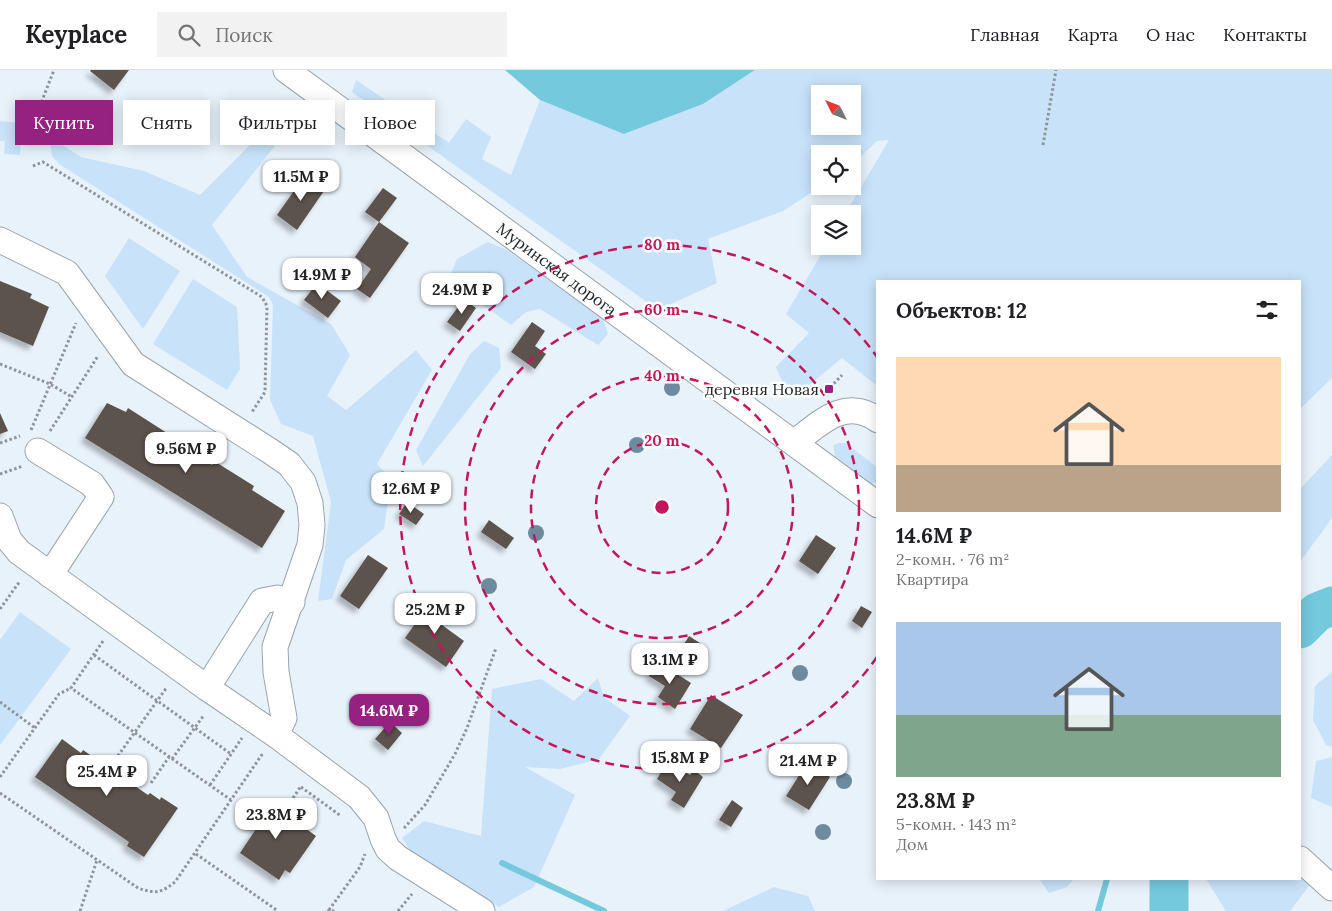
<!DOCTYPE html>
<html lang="ru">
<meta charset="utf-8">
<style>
body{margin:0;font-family:Lora,serif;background:#f2f2f2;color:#202124;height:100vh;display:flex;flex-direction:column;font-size:19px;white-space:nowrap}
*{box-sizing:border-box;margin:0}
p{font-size:16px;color:#757577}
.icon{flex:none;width:28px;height:28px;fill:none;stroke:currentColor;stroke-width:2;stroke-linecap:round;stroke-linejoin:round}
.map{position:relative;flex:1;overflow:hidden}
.drawer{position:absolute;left:876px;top:210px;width:425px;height:600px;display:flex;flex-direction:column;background:#fff;border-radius:0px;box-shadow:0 2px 12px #0003}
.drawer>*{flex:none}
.banner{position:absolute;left:15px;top:30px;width:475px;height:45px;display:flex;gap:10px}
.needle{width:32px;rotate:312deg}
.tools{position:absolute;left:811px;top:15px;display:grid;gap:10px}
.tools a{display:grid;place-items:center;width:50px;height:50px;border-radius:0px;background:#fff;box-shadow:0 2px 12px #0003;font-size:25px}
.price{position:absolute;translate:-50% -42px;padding:0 11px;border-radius:10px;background:#fff;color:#222;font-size:16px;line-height:32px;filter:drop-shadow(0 1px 2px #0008)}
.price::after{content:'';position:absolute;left:50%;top:30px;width:15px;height:11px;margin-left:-8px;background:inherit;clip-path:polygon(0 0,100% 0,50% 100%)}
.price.current{background:#952280;color:#fff}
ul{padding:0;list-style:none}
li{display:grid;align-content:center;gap:10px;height:265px;padding:0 20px}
li span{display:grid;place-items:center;height:155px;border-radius:0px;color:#555}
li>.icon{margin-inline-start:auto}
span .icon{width:90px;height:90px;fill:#fffc;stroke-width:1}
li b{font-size:21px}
h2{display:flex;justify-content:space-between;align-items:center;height:60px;padding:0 20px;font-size:21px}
.tag{padding:0 18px;border-radius:0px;background:#fff;box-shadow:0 2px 12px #0003;font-size:18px;line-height:45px}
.tag.current{background:#952280;color:#fff}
header{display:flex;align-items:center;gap:30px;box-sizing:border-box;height:70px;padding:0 25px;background:#fff;border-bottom:1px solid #e0e0e0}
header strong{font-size:24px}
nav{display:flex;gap:28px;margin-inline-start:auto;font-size:18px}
.search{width:350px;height:45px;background:#f2f2f2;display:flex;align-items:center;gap:12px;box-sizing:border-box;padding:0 18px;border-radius:0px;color:#757577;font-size:19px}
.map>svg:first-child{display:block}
</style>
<header>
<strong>Keyplace</strong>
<div class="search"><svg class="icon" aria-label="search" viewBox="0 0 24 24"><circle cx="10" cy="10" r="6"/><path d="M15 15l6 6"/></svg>Поиск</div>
<nav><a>Главная</a><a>Карта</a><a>О нас</a><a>Контакты</a></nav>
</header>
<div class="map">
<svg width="1332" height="841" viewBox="0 0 1332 841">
<defs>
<filter id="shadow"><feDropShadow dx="-4.5" dy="4.5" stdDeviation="2.5" flood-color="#0004"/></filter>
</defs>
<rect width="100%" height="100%" fill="#e8f2fb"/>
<path fill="#c8e2f9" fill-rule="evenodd" d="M755,0H1332V308L1300,339V211H878L877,316L842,288L803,320L787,323L776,297L809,263L786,244L826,176H852V144H845L889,70L877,71L853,94L852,84H820V116H822L783,141L708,169L717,213L658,240L352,22L356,10L449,73L466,49L491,67L482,89L511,105L540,30L625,64L703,34ZM820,24H852V56H820Z
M0,51L22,53L20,85L4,84L5,71H0Z
M262,63L275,76L212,155L247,207L331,254L350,285L327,326L346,340L416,280L432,300L377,394L391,409L384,459L346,490L332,529L318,531L331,432L313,366L281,354L270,330L273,235L269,227L59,94L52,86L49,66L81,87L144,101L200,125Z
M129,168L180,201L143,259L105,206Z
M488,172L507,180L558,215L603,249L608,264L598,275L540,239L526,242L511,255L448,210L457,189Z
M193,209L237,237L240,299L227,320L153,274Z
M484,271L499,278L501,298L423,396L416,380L470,284Z
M839,373H845L877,397V413H870L835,387L833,375Z
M1332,385V448L1300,492V419Z
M20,542L71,579L0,675V570Z
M1332,602V677L1326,675L1313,650L1315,616Z
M598,608L604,627L630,646L599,689L560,699L525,697L575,725L534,817L499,837L416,789L402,768L424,751L481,766L492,619L541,609L574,631Z
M1332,687V737L1311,728L1316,691Z
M1300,806L1310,815L1290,841H1226L1206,809H1300Z
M1039,809H1074L1067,817L1049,823Z
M774,817L808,826L815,841H723Z"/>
<path fill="#74c9dd" d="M505,0H755L703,34L624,64L540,30Z"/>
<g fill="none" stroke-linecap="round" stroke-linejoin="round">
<path stroke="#74c9dd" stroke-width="6" d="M502,793L604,841
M1098,841L1107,809"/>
<path stroke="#74c9dd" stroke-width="39" d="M1300,559L1317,542L1332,536
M1169,841V809"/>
</g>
<path fill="#5d524d" filter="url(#shadow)" d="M91,0H129L114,20L90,1Z
M306,104L326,118L297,160L277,145Z
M383,118L397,128L379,152L409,173L370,228L357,219L371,199L355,187L379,152L365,142Z
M0,211L32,224L30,228L49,237L33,276L0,262Z
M317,213L341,231L328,248L304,230Z
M464,229L476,238L460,261L447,252Z
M532,252L545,261L535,276L546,284L535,299L511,282Z
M107,333L126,342L128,338L167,363L165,366L174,372L172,374L201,392L203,389L212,395L214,391L254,416L252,420L285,441L262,478L85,368Z
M0,343L8,361L0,364Z
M407,432L424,444L416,455L399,444Z
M489,450L514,468L506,479L481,462Z
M816,465L836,478L818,504L799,491Z
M368,485L388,498L359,539L340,526Z
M432,530L450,543L442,555L464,571L446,597L405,568Z
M861,536L872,542L862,558L852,551Z
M689,566L703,575L696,585L703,589L697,598L691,594L685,602L672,594Z
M658,592L691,613L675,639L658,627L665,616L649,606Z
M711,625L743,645L721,678L690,659Z
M390,652L402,663L388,680L375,669Z
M62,669L81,683L83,680L148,725L150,723L160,730L161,727L178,738L144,787L127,776L129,772L35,707Z
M668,691L690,705L694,700L703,707L684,738L671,730L676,722L657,709Z
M807,693L830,707L809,740L786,726Z
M732,730L743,738L731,757L719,750Z
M260,733L269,740L274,733L302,753L301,755L316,766L290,803L285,800L279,810L240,783L256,759L246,752Z"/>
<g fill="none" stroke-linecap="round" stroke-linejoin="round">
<g stroke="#9ba4ac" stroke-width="27">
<g id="minor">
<path id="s1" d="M286,0L878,435"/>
<path d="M0,170L67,203L133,294L270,381L289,394L303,412L310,433L312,455L310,475L275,577L276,602L284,648L276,665"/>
<path d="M794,373C819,354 845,326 878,350"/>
<path d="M38,381L92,414L101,427L50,505"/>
<path d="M0,446L9,470L19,482L207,618L276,665L359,727L376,748L383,769L388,779L398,788L482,841"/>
<path d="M207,618L262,531L278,528L292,532"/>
<path d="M1300,789L1332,818"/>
</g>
</g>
<path stroke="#8d949a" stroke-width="3" stroke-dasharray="2.5 2.5" stroke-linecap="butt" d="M36,46L54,0
M1043,75L1056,0
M33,96L43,92L262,227L267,236L265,322L252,342
M0,294L50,314L72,327
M827,321L842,305
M31,360L76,253
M50,361L98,286
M0,373L20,366
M0,404L23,396
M0,539L20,511
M103,571L71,618L231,730
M94,585L231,684
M0,632L35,658
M172,689L204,645
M115,690L167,617
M0,707L59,624L71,618
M151,713L169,687
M210,715L242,668
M301,717L341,746
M0,723L138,818C155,824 161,823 175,812L263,683
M293,728L301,716
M404,758L425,735L455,684L467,658L496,578
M196,784L278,841
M329,840L360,797L365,784
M80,841L97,790
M327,841H335
M398,841L412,824"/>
<use href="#minor" stroke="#fff" stroke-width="25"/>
</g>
<g fill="#6e8a9e">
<circle cx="672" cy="318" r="8"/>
<circle cx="637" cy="375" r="8"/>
<circle cx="536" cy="463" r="8"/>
<circle cx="489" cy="516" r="8"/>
<circle cx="800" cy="603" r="8"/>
<circle cx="844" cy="711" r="8"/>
<circle cx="823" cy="762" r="8"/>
</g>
<g fill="none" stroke="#c2185b" stroke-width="2.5" stroke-dasharray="9 6">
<circle cx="662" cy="437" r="66"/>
<circle cx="662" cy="437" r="131"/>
<circle cx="662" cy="437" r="197"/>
<path d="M877 587A262 262 0 1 1 877 287"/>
</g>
<rect fill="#952280" stroke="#fff" stroke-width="2" x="824" y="314" width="10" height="10" rx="2.5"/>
<g text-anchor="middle" stroke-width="5" stroke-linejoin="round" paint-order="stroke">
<g font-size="16" fill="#23272a" stroke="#fff">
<text dy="6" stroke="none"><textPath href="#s1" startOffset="336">Муринская дорога</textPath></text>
</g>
<g font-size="16" fill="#23272a" stroke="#fff" text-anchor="end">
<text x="819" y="325">деревня Новая</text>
</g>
</g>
<circle cx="662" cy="437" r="8" fill="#c2185b" stroke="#fff" stroke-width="2.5"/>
<g font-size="15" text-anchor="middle" font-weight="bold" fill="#c2185b" stroke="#fff" stroke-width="5" stroke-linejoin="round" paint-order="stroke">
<text x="662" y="180">80 m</text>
<text x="662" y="245">60 m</text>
<text x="662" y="311">40 m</text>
<text x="662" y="376">20 m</text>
</g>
</svg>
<div class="tools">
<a><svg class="needle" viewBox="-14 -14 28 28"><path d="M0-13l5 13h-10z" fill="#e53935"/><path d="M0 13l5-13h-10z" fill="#757577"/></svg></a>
<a><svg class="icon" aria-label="locate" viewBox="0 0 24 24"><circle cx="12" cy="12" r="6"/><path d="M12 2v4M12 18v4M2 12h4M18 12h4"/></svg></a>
<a><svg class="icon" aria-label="layers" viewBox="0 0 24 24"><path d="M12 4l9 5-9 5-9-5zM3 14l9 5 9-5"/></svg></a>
</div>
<b class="price" style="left:301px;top:132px">11.5M ₽</b>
<b class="price" style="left:322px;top:230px">14.9M ₽</b>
<b class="price" style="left:462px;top:245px">24.9M ₽</b>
<b class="price" style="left:186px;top:404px">9.56M ₽</b>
<b class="price" style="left:411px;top:444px">12.6M ₽</b>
<b class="price" style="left:435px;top:565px">25.2M ₽</b>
<b class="price" style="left:670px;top:615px">13.1M ₽</b>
<b class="price current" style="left:389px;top:666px">14.6M ₽</b>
<b class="price" style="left:680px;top:713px">15.8M ₽</b>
<b class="price" style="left:808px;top:716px">21.4M ₽</b>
<b class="price" style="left:107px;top:727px">25.4M ₽</b>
<b class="price" style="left:276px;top:770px">23.8M ₽</b>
<div class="banner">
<a class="tag current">Купить</a>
<a class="tag">Снять</a>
<a class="tag">Фильтры</a>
<a class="tag">Новое</a>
</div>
<section class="drawer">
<h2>Объектов: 12<svg class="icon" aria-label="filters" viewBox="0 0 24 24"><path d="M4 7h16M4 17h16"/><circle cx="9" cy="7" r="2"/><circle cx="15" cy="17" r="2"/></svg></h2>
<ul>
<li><span style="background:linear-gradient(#ffd9b3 70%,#b9a48a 0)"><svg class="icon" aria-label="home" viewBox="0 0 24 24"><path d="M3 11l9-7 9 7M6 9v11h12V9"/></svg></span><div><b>14.6M ₽</b><p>2-комн. · 76 m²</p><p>Квартира</p></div></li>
<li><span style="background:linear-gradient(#a9c7e8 60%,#7fa58c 0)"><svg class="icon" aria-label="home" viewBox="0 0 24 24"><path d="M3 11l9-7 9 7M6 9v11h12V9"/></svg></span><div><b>23.8M ₽</b><p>5-комн. · 143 m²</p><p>Дом</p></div></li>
</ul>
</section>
</div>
